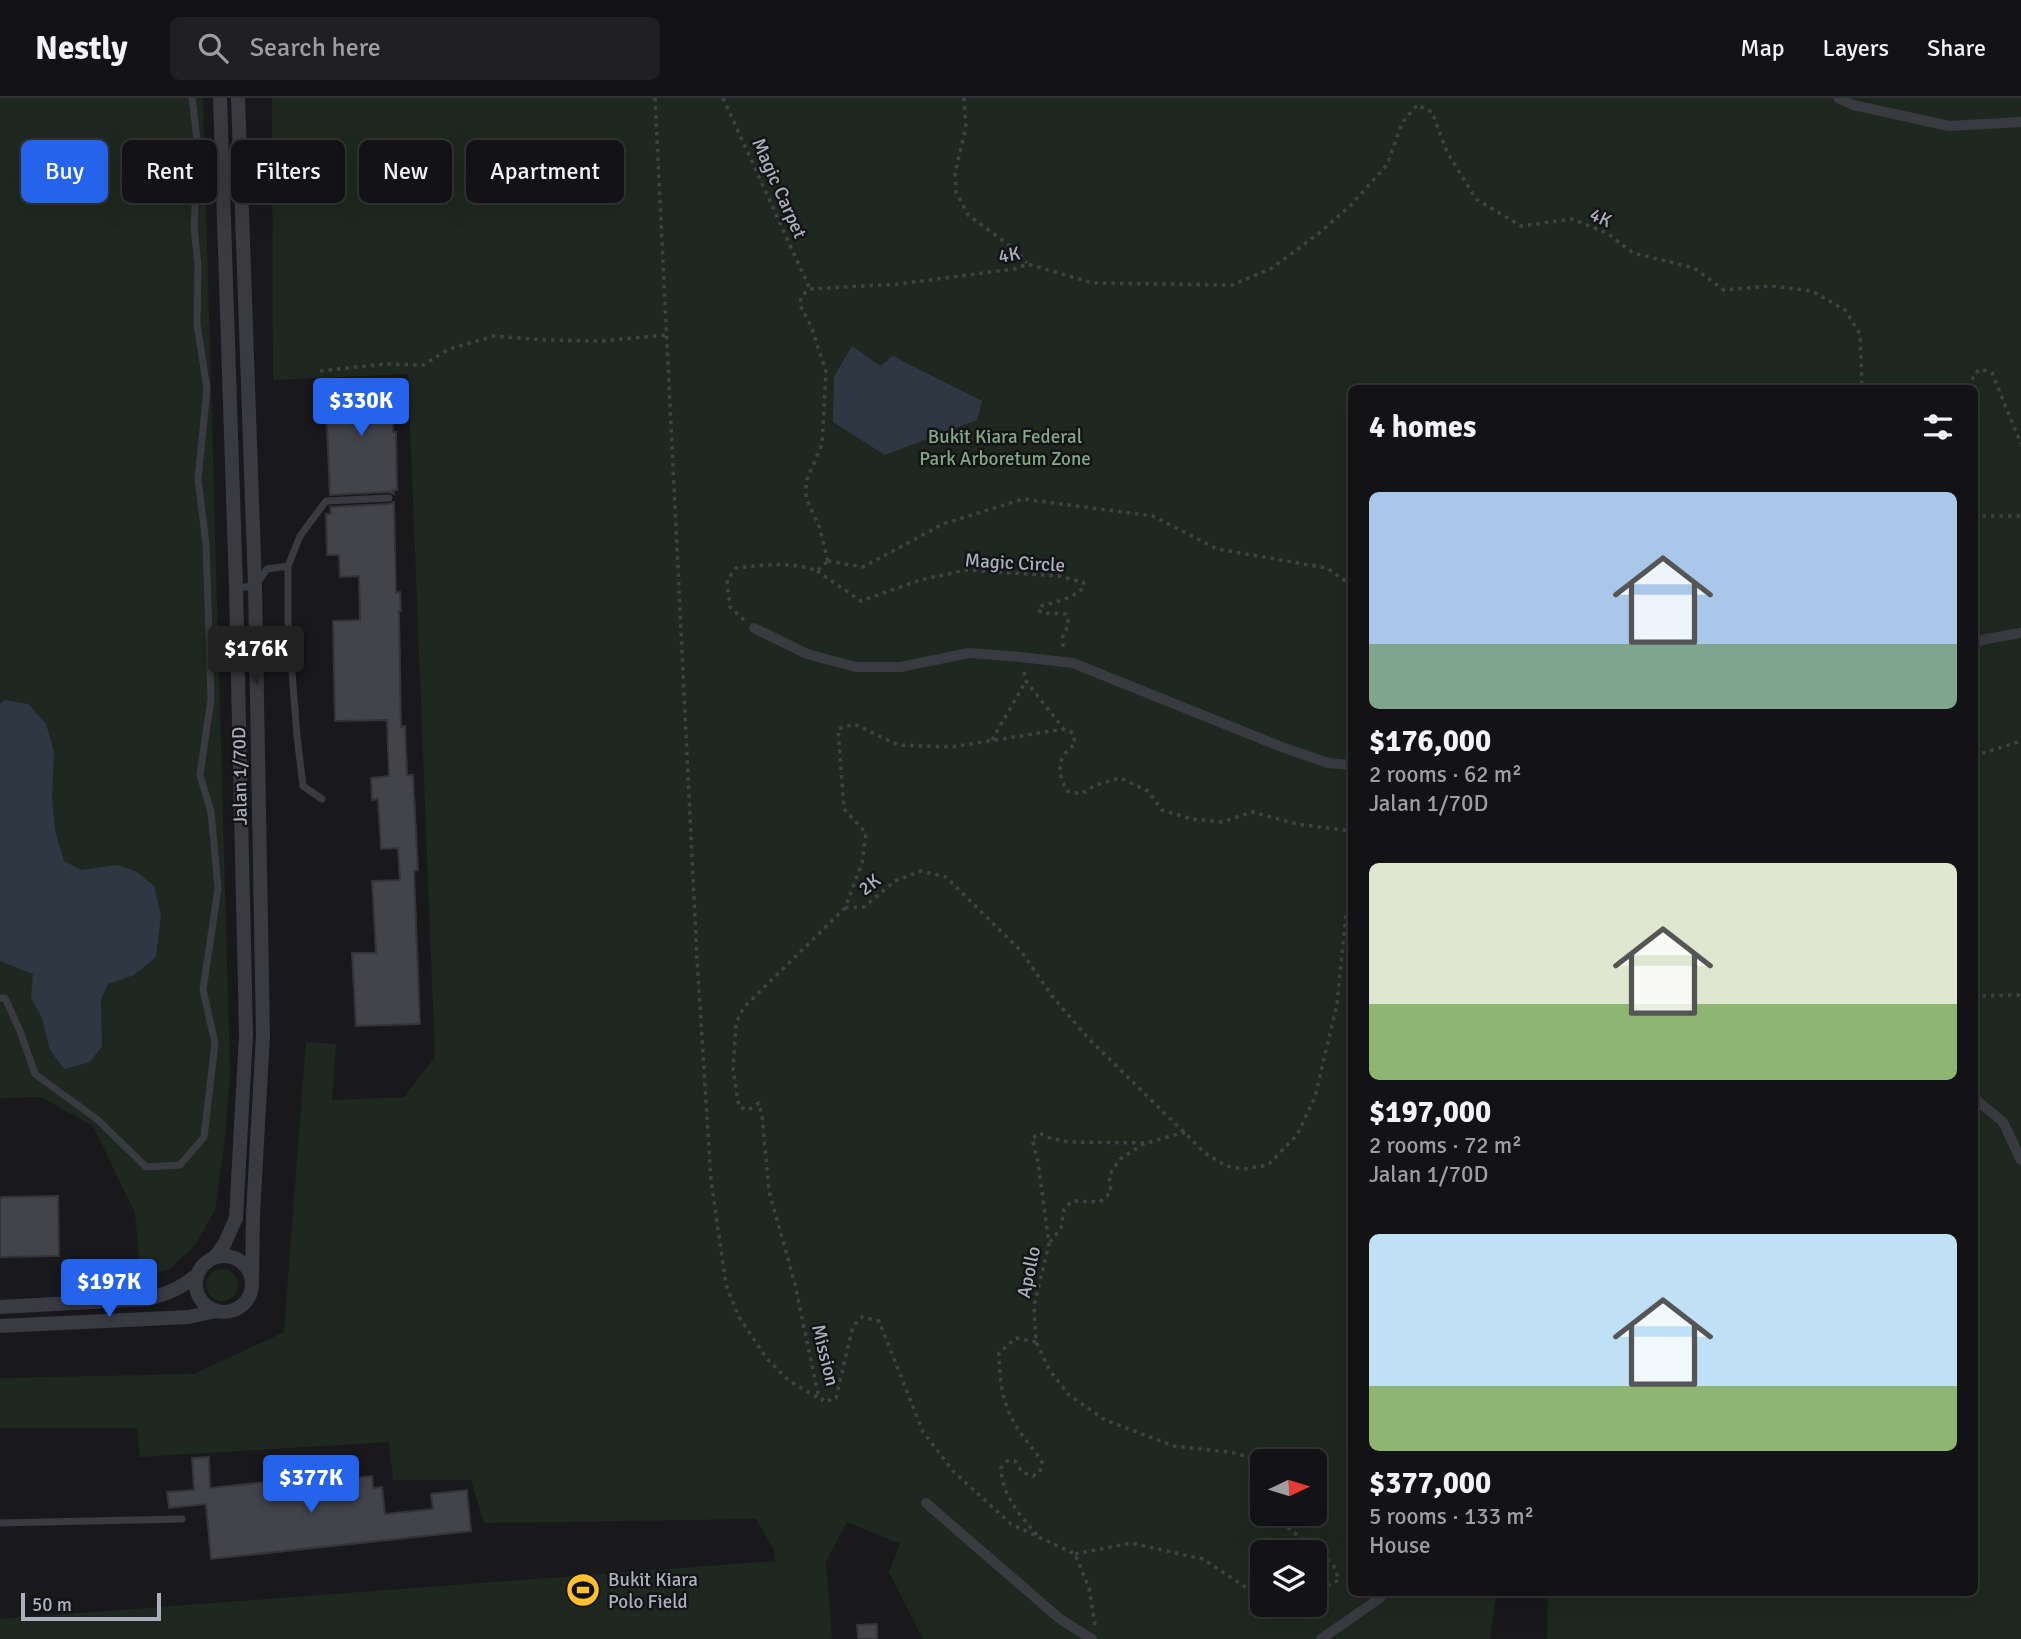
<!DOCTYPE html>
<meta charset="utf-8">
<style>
body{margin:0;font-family:Signika,sans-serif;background:#202022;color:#f1f3f6;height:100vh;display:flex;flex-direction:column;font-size:26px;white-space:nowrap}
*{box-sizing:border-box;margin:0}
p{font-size:23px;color:#9d9ea0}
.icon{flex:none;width:38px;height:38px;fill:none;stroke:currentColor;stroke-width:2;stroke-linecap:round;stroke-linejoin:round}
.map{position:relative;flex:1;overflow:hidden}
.side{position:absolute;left:1348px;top:287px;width:630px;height:1211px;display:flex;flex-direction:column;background:#131315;border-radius:10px;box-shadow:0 7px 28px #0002,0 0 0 2px #323234}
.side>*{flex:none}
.top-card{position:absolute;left:21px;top:42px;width:665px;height:63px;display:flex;gap:14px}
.needle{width:46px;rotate:86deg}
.controls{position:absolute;left:1250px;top:1351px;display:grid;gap:14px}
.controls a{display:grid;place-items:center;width:77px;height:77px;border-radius:10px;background:#131315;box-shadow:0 7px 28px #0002,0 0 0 2px #323234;font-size:35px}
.scale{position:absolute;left:21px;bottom:18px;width:140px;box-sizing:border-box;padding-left:7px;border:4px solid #abb0bc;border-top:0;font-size:19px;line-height:24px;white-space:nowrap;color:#abb0bc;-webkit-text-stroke:5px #141417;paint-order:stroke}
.price{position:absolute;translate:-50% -60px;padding:0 16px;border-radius:7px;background:#2563eb;color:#fff;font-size:23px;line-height:46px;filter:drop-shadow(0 2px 4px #0008)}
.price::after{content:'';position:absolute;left:50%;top:42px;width:21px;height:16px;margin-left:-10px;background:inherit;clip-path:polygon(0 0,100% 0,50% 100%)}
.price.selected{background:#222;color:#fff}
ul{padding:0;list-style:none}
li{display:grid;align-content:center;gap:14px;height:371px;padding:0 21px}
li span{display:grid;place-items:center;height:217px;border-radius:10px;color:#555}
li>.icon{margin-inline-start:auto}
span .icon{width:126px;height:126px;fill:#fffc;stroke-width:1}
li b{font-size:30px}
h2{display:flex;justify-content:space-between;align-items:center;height:84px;padding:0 21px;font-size:30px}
.pill{padding:0 24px;border-radius:10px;background:#131315;box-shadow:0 7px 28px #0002,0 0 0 2px #323234;font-size:24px;line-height:63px}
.pill.selected{background:#2563eb;color:#fff}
header{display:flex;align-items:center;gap:42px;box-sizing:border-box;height:98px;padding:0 35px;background:#131315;border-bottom:2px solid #323234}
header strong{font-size:33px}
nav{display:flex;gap:38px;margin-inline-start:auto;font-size:24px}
.search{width:490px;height:63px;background:#202022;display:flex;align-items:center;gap:18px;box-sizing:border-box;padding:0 24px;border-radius:10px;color:#9d9ea0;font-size:26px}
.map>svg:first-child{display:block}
</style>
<header>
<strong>Nestly</strong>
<div class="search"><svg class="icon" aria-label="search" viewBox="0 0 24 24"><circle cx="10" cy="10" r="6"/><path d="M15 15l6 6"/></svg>Search here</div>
<nav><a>Map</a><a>Layers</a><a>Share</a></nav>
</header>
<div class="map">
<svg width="2021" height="1541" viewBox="0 0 2021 1541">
<rect width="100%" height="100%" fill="#19191c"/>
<path fill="#1f2820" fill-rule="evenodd" d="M0,0H203L230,974L225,1041L215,1112L195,1147L171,1170L141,1181L135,1115L93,1028L41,999L0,1000Z
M272,0H2021V1541H1547L1548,1495L1974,1494V290H1351V1494L1522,1495L1496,1500L1490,1541H923L889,1474L900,1446L847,1424L826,1463L832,1541H783L782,1538V1541H0V1521L775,1463L774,1452L756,1421L484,1425L471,1382H393L389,1344L140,1359L137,1330H0V1280L194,1276L284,1234L306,944L336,946L332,1002L404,999L435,959L408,276L273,282ZM1262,1363H1314V1416H1262ZM1262,1454H1314V1507H1262Z
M206 1187a16 16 0 1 1 32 0a16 16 0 1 1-32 0Z"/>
<path fill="#2e3842" d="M852,248L880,268L893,258L982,303L977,322L885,357L833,324L834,279Z
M5,602L28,606L46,626L54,654L52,701L55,733L64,763L81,772L118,767L137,774L154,788L161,817L156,859L134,877L108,886L101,901L102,948L90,964L64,971L50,952L42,920L31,900L33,876L0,863V606Z"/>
<path fill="#434449" stroke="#333338" stroke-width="2" d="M374,281H392L393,334H396L397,392H393L394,396L389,394L330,397L325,287L374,285Z
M394,404L396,495L400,494L401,513H399L401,629L405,628L407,677H413L418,772L414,773L420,926L356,928L352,855H376L372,783L400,782L398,750L381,751L378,701L372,702L371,680L389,678L387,622L335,623L333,523L360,522L359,478L340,479L339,457H327L326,416H331L330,409L389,406Z
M58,1098L59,1158L0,1159V1099Z
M209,1359L210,1390L276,1383L277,1388L372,1378L373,1390L382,1389L385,1416L433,1411L431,1396L467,1392L471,1433L211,1461L206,1406L169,1410L167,1394L194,1392L192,1360Z
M877,1526V1541H858L857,1527Z"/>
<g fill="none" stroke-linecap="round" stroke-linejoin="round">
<path stroke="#404248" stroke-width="3.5" stroke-dasharray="3.5 5" stroke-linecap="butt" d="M655,0L697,861L711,1082L726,1187L739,1219L767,1261L788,1282L823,1303
M723,0L810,191
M964,0L966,29L955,75L956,94L968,117L1017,153L1027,165
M320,273L385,266L423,267L449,251L494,238L545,242L601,243L667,237
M1970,290L1974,276L1981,271L1992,275L2021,346
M1974,418H2021
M828,463L819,428L806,400V384L822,346L826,274L811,228L800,207L801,198L810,191L899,186L1014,171L1028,166L1093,185L1232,187L1272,170L1318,136L1350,108L1387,67L1402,25L1417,7L1432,14L1447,54L1476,101L1521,128L1572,121L1607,135L1633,155L1694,170L1724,192L1771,188L1812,193L1845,212L1860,236L1862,290
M828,463L863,469L943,426L1023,401L1153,418L1217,451L1327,470L1351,487
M817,473L861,503L920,482L966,472L1059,478L1083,484L1085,488C1074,500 1057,504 1041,508L1038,512L1042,515L1066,516L1069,526L1063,537V549
M744,522L730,509L727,482L736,470C765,467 789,463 817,473L828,463
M1024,574L1026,583L1063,630
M992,642L1026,583
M1974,658L2021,643
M845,810L864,809L895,783L921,773L946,779L1021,853L1052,898L1088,940L1205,1055L1226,1068L1244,1071L1268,1067L1297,1037L1315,999L1337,906L1346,816L1351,811
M1974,898L2021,897
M1185,1034L1147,1045L1071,1044L1052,1041L1039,1035L1032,1041L1038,1064L1049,1146L1034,1208L1036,1244L1050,1273L1069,1297L1105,1322L1174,1348L1236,1355L1262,1365
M1050,1144L1061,1130L1064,1111L1072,1103L1100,1104L1111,1094L1109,1077L1120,1061L1145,1045
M1036,1244L1016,1240L999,1255C999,1279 1002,1304 1015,1326C1023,1340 1034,1351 1042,1364L1040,1374L1033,1378L1022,1374L1015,1363H1007L1001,1370C1002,1398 1021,1419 1039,1439
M1280,1416V1423L1333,1466L1339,1482L1314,1494
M1075,1456L1131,1445L1203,1461L1256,1496L1262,1498
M1095,1527L1089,1490L1075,1456L1011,1426L953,1373L923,1334L879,1223L862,1219L853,1228L836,1300L825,1304L818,1296L795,1186L769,1093L762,1018L759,1005L748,1012L739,1009L733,972L736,925L744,909L845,810L862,765L866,735L844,711L838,631L854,626L898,647L951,649L1064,631L1073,635L1075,646C1056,660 1057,674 1067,693L1081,696L1096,687L1120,680L1148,693L1162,712L1192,721L1222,724L1252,714L1297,726L1351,733"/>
<path stroke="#3a3b41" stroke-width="7" d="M236,490L255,488L267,471L288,468
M322,701L303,688L297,638L288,523V468L300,438L326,403L389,400
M0,900H5L20,933L35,976L98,1022L146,1069L180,1067L204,1039L215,945L203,892L218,790L211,714L200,677L211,601L206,446L198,381L207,291L197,226L198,167L194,129L198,50L192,0
M0,1425L182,1421"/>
<path stroke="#3a3b41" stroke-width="10" d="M1838,0L1853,7L1949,28L2021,24
M754,530L807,556L856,569H900L969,555L1020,559L1073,565L1279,648L1328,665L1351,667
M1974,545L1986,541L2021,535
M1974,1000L2003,1024L2021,1062
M926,1405L1060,1521L1092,1541
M1321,1541L1380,1500L1384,1494"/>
<path stroke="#3a3b41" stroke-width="14" d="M238,0L255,488L263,937L253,1116L252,1187
M196 1186a28 28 0 1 1 56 0a28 28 0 1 1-56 0Z
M214,1160L224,1147L236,1120L246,937L236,490L220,0
M0,1209L147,1201C167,1196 182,1190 198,1176
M0,1228L189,1219L216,1213"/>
</g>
<defs>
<g id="stadium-disc" transform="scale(1.75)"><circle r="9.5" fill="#ffc02e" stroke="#141417"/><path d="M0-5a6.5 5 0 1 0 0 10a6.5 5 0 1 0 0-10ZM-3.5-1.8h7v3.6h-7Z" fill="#111"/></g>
</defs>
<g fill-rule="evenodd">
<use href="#stadium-disc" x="583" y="1492"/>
</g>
<g text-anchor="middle" stroke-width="5" stroke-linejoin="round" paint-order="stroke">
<g font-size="19" fill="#abb0bc" stroke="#141417">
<text transform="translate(780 90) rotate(66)" y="7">Magic Carpet</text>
<text transform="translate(1601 119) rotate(25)" y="7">4K</text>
<text transform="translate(1009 156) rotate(-10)" y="7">4K</text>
<text transform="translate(1015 464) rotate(3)" y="7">Magic Circle</text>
<text transform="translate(239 678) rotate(-91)" y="7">Jalan 1/70D</text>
<text transform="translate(869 786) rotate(-38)" y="7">2K</text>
<text transform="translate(1028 1174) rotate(-78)" y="7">Apollo</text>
<text transform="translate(826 1257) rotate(76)" y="7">Mission</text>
</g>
<g font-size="19" fill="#80a984" stroke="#141417">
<text x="1005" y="345">Bukit Kiara Federal<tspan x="1005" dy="22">Park Arboretum Zone</tspan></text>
</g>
<g font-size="19" fill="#abb0bc" stroke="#141417" text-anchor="start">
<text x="608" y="1488">Bukit Kiara<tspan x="608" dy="22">Polo Field</tspan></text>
</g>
</g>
</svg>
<div class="controls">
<a><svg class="needle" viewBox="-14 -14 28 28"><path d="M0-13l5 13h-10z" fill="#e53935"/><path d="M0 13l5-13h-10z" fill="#9d9ea0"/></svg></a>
<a><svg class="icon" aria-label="layers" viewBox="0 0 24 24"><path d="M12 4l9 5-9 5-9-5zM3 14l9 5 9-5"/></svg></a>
</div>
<div class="scale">50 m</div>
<b class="price" style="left:361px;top:340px">$330K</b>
<b class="price selected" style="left:256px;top:588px">$176K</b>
<b class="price" style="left:109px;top:1221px">$197K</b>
<b class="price" style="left:311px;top:1417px">$377K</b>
<div class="top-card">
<a class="pill selected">Buy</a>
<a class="pill">Rent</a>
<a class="pill">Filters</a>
<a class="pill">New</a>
<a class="pill">Apartment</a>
</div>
<section class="side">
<h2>4 homes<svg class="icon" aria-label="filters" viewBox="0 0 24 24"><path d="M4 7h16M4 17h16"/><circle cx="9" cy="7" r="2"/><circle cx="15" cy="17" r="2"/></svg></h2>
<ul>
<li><span style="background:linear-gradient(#a9c7e8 70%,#7fa58c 0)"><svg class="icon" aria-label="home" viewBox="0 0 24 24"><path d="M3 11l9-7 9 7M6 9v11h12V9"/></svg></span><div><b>$176,000</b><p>2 rooms · 62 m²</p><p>Jalan 1/70D</p></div></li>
<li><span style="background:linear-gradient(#dfe7d0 65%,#8fb573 0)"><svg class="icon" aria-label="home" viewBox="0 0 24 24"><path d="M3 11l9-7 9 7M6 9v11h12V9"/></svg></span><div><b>$197,000</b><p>2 rooms · 72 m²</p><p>Jalan 1/70D</p></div></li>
<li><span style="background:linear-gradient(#bfe0f5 70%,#8fb573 0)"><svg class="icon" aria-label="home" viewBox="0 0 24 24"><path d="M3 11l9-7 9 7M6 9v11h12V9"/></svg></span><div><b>$377,000</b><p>5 rooms · 133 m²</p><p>House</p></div></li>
</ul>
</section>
</div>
